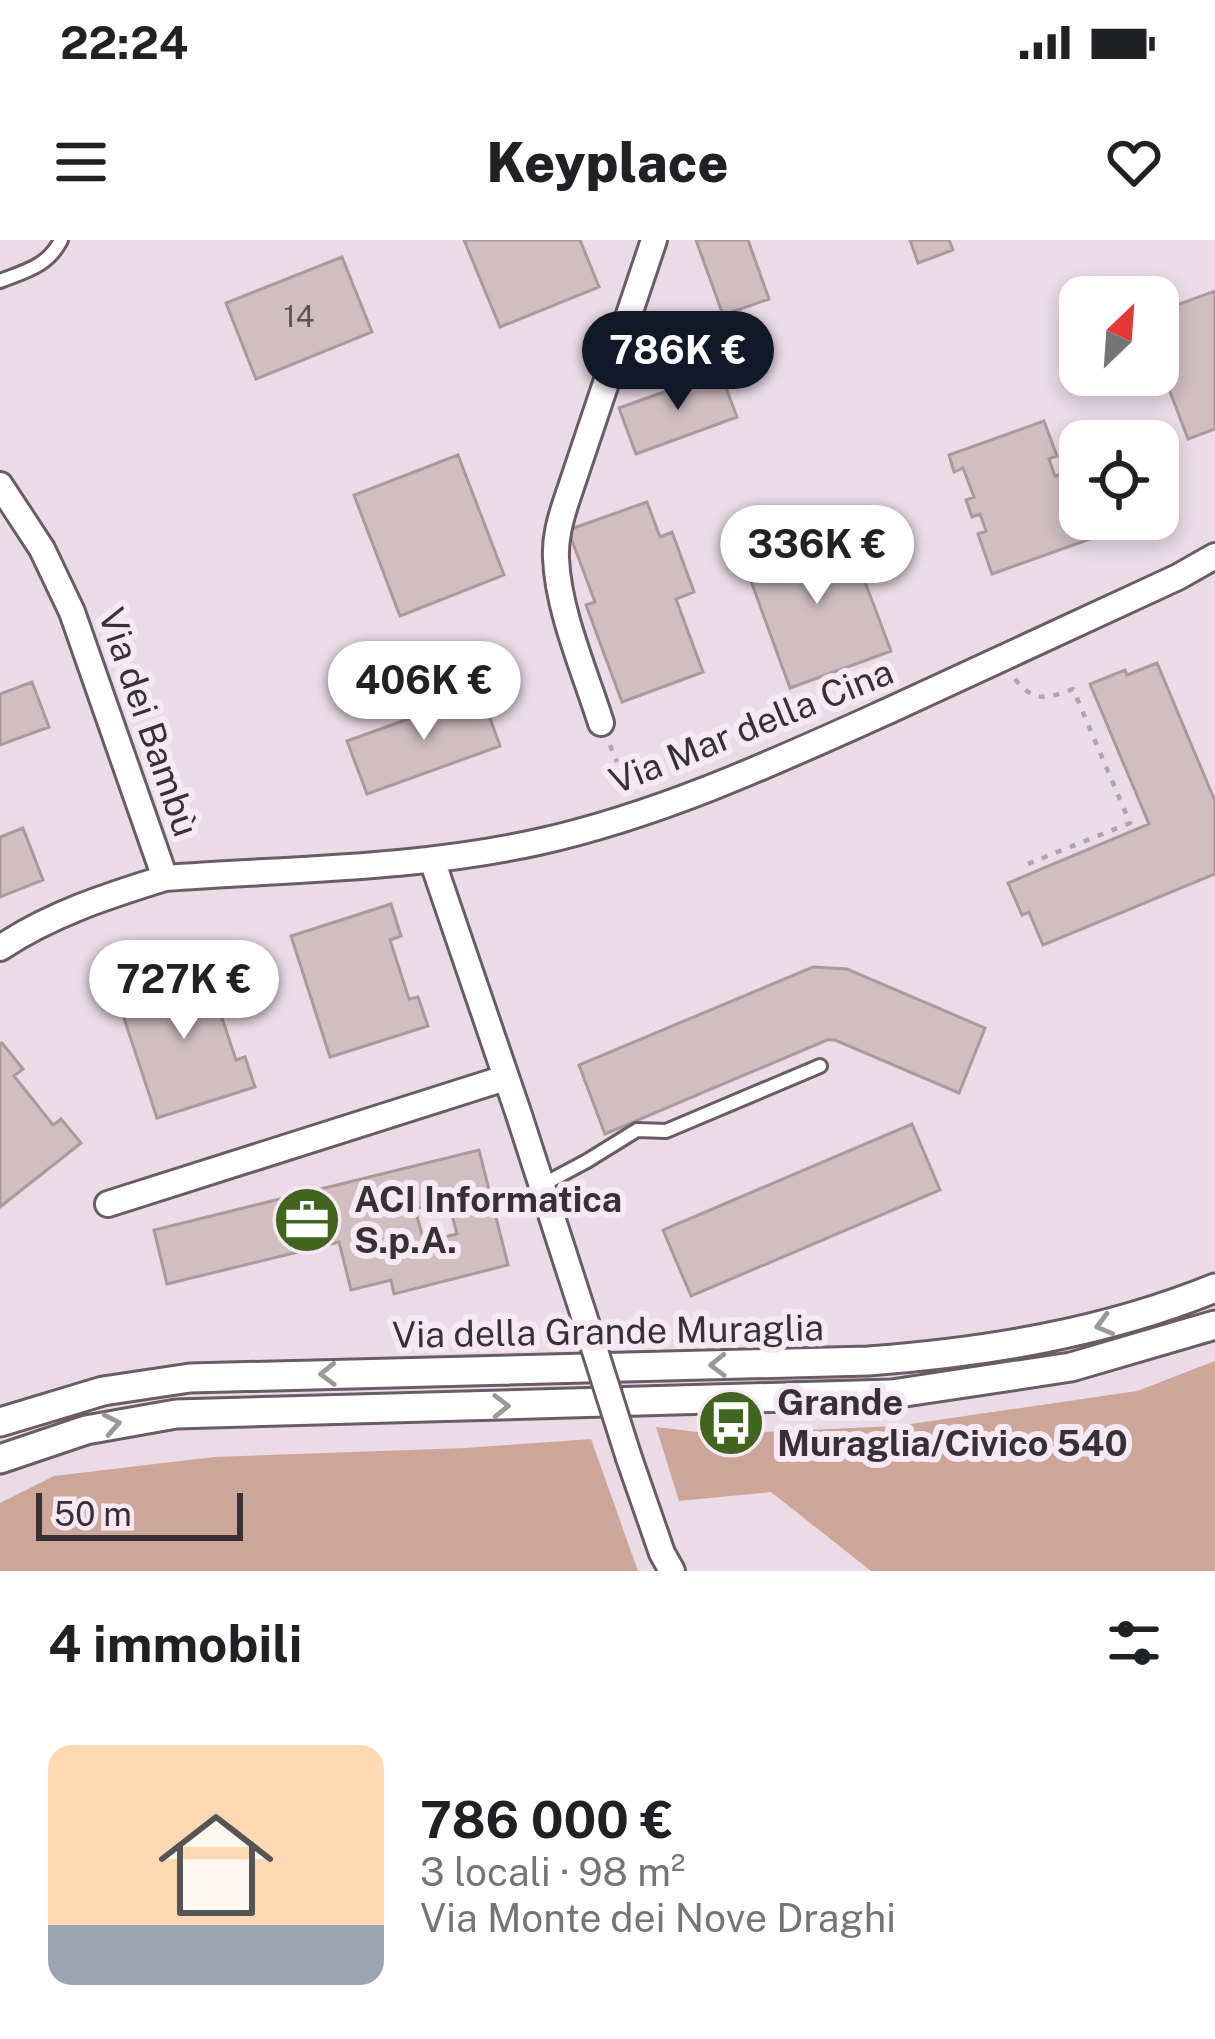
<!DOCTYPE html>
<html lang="it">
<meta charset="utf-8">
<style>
body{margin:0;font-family:"Public Sans",sans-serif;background:#f2f2f2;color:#202124;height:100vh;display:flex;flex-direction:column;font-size:45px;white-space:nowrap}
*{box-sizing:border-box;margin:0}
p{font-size:39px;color:#757577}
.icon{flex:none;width:66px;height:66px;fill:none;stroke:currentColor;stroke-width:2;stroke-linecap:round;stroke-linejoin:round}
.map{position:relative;height:1331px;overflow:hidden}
.panel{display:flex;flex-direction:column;background:#fff;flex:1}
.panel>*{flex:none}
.needle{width:78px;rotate:25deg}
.fabs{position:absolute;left:1059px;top:36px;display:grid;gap:24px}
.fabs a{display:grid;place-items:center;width:120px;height:120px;border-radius:24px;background:#fff;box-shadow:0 6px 18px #0003;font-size:60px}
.scale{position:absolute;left:36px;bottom:30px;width:207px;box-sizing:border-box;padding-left:12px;border:6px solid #373135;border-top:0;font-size:33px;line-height:42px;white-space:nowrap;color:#373135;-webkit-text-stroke:9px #f7e9f3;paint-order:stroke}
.price{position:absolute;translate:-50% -102px;padding:0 27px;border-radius:42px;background:#fff;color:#222;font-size:39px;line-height:78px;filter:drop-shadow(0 3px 6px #0008)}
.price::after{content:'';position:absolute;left:50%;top:72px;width:36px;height:27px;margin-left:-18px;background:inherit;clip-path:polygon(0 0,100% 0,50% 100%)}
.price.current{background:#111827;color:#fff}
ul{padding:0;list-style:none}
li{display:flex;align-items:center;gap:36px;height:300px;padding:0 48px}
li+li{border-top:3px solid #e0e0e0}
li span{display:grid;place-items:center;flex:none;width:336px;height:240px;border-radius:24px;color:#555}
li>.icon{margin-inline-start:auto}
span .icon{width:144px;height:144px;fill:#fffc;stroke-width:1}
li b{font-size:51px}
h2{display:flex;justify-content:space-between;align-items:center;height:144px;padding:0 48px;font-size:51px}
.status{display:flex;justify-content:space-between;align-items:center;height:84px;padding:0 60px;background:#fff;direction:ltr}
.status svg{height:33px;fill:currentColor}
header{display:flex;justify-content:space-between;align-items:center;height:156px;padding:0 48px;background:#fff;font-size:54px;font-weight:800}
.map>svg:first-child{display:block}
</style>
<div class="status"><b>22:24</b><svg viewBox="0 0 49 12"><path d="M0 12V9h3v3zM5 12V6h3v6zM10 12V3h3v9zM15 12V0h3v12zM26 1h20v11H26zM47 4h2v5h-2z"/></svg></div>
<header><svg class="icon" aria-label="menu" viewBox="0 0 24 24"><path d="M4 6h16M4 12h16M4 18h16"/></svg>Keyplace<svg class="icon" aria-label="heart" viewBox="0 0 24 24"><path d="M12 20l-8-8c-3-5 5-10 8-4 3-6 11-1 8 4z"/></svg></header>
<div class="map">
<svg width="1215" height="1331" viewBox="0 0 1215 1331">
<rect width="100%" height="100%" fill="#eadbe6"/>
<path fill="#cda69a" d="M1215,1121V1331H871L771,1252L679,1261L656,1187L714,1194L897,1186L1137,1151Z
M591,1199L638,1331H0V1263L54,1236L214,1217L466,1208Z"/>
<path fill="#d0bec1" stroke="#ab999c" stroke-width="3" fill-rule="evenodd" d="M464,0H580L599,47L500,87Z
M696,0H748L769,59L723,75Z
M910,0H949L953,10L918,23Z
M342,17L372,92L256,139L226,63Z
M1215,51V189L1188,199L1158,120V72Z
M720,132L737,177L636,214L619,168Z
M1044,181L1057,216L1049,219L1055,236L1064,233L1071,251L1065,253L1075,282L1083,279L1090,299L992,334L978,294L986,291L980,274L972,277L966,260L974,257L963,228L954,232L949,215Z
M458,215L504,335L400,376L354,255Z
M647,262L660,297L672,292L694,352L676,359L703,432L622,462L586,365L595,362L568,290Z
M844,286L891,411L790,448L744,322Z
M1157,423L1215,561V634L1043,705L1029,672L1022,675L1008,643L1149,584L1090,444L1125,430L1127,435Z
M32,442L49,487L0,505V454Z
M481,453L500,506L367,554L347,501Z
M23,588L43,640L0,657V597Z
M391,664L401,696L390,700L409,759L418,757L428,786L330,817L291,696Z
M217,725L228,757L216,760L236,820L245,817L255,847L157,878L117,757Z
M813,727L847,729L985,788L959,853L835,800H827L605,894L579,825Z
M2,803L23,829L14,836L53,885L61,879L81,903L0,967V804Z
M912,884L940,950L691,1056L663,990Z
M479,910L508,1025L394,1054L391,1040L351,1050L339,1002L167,1044L154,990ZM448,960L457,994L424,1002L415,969Z"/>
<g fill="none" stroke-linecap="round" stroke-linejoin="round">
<g stroke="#695c65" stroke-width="18">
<path id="service" d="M0,41C26,31 48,26 61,0
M542,945L587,921L637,890L666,891L820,826"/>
</g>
<g stroke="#695c65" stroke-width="30">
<path id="minor" d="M0,245L42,309L72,372L165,638C289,629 416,629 538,602C660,575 775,522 888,471C985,426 1082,382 1178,337L1215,316
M601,483C585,432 558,371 556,318C555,298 560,280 566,262L654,0
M432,620L518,872L584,1076
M0,708C51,674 107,656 165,638
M108,964L505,838
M629,1218L662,1313L672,1331"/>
</g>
<g stroke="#695c65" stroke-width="33">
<path id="tertiary" d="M0,1182L103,1151L190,1138L868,1121C987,1112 1104,1093 1215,1048
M0,1219L86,1190L176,1174L892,1154L1071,1127L1215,1085"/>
</g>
<path stroke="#b0a4ac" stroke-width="4.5" stroke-dasharray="6 9" stroke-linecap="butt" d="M1015,439C1034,463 1047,459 1073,449L1130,583L1020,627
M610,505L617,522"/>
<use href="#service" stroke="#fff" stroke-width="12"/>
<use href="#minor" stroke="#fff" stroke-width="24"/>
<use href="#tertiary" stroke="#fff" stroke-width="27"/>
<g stroke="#695c65" stroke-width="30" stroke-linecap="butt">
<path id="minor-bridge" d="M584,1076L629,1218"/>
</g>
<use href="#minor-bridge" stroke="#fff" stroke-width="24"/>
</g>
<defs><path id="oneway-chevron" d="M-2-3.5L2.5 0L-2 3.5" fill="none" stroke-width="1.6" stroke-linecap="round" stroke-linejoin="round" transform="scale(3)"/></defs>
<g stroke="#9b989a">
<use href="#oneway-chevron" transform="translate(1104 1085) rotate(165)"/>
<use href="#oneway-chevron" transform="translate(718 1125) rotate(179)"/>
<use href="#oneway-chevron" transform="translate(328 1134) rotate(179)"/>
<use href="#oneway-chevron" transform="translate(501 1166) rotate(-1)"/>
<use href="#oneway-chevron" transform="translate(112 1184) rotate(-11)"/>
</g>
<defs>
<g id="office-disc" transform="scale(3.45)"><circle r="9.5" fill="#41651e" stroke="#f7e9f3"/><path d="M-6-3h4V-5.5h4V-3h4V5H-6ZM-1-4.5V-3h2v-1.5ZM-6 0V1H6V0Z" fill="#fff"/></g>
<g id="bus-disc" transform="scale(3.45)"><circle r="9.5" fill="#41651e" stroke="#f7e9f3"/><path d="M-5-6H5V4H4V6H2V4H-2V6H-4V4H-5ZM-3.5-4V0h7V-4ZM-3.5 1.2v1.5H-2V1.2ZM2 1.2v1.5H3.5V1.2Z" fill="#fff"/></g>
</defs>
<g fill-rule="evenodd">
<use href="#office-disc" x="307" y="980"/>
<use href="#bus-disc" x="731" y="1183"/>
</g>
<g text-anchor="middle" stroke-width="12" stroke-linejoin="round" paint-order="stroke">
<g font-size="30" fill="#5d5458">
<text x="299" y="87">14</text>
</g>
<g font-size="36" fill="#373135" stroke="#f7e9f3">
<text transform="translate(149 482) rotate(71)" y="13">Via dei Bambù</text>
<text transform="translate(751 486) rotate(-22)" y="13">Via Mar della Cina</text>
<text transform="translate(608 1091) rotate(-1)" y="13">Via della Grande Muraglia</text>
</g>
<g font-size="36" font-weight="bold" fill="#373135" stroke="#f7e9f3" text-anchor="start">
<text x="354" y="972">ACI Informatica<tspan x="354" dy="41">S.p.A.</tspan></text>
<text x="777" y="1175">Grande<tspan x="777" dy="41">Muraglia/Civico 540</tspan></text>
</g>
</g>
</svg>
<div class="fabs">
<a><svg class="needle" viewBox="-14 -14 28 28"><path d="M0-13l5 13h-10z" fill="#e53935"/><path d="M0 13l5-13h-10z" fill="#757577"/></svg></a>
<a><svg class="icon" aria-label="locate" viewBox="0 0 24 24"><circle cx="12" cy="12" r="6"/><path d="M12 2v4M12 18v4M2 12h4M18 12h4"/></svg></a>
</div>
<div class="scale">50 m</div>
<b class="price current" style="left:678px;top:173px">786K €</b>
<b class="price" style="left:817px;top:367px">336K €</b>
<b class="price" style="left:424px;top:503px">406K €</b>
<b class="price" style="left:184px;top:802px">727K €</b>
</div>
<section class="panel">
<h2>4 immobili<svg class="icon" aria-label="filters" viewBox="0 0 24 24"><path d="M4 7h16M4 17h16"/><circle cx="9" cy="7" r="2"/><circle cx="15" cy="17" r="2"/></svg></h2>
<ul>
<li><span style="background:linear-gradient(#ffd9b3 75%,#9aa5b1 0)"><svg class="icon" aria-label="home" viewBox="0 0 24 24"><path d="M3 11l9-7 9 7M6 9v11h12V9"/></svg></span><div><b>786 000 €</b><p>3 locali · 98 m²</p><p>Via Monte dei Nove Draghi</p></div></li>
</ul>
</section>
